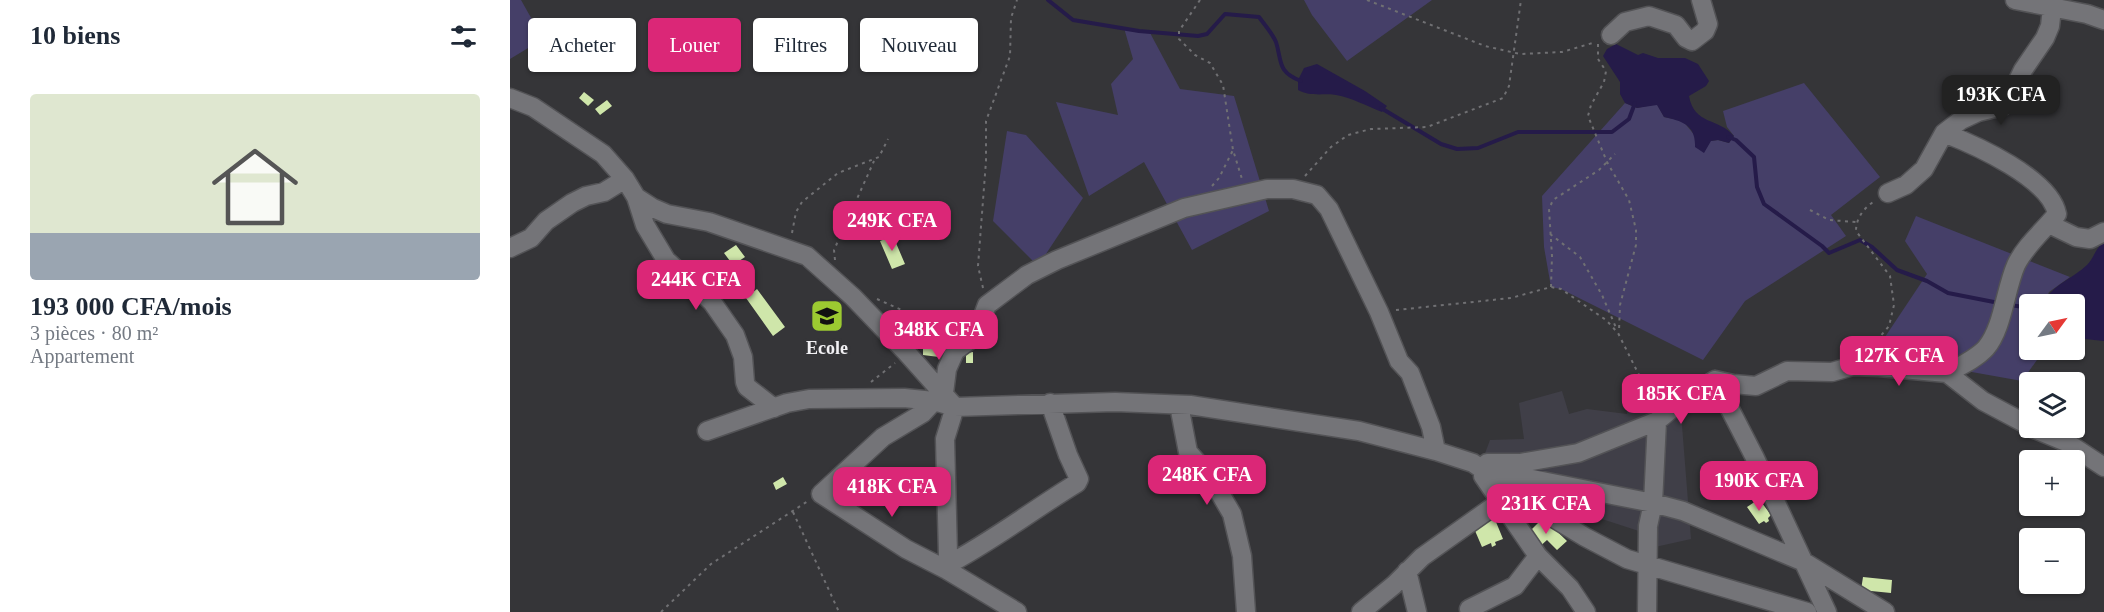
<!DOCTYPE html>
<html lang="fr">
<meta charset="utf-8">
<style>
body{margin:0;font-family:"Times New Roman",serif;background:#f2f2f3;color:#1f2937;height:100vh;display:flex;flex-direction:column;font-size:22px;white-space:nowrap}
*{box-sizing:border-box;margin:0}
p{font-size:20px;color:#747a83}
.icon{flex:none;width:33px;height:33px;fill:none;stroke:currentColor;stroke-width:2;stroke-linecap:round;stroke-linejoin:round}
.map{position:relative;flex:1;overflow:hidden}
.details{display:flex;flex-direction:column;background:#fff;width:510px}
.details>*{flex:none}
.banner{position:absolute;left:18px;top:18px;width:570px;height:54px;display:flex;gap:12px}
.needle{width:39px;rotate:57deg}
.fabs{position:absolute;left:1509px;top:294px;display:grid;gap:12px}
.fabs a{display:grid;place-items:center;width:66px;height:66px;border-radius:6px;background:#fff;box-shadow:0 2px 4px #0004;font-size:30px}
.price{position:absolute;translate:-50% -51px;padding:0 14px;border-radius:12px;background:#db2777;color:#fff;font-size:20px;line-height:39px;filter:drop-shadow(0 2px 3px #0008)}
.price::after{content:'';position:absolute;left:50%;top:36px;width:18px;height:14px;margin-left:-9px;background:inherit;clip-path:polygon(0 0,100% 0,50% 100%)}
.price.current{background:#222;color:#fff}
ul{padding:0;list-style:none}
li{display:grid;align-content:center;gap:12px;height:318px;padding:0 30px}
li+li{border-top:2px solid #e0e1e3}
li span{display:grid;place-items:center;height:186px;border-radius:6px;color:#555}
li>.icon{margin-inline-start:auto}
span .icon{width:108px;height:108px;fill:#fffc;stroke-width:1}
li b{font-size:26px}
h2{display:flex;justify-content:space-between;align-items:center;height:72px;padding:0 30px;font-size:26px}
.pill{padding:0 21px;border-radius:6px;background:#fff;box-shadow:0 2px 4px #0004;font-size:21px;line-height:54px}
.pill.current{background:#db2777;color:#fff}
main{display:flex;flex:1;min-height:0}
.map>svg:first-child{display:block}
</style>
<main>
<section class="details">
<h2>10 biens<svg class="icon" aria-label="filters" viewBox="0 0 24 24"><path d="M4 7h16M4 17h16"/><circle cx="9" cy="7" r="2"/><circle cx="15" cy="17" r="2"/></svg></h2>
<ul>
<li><span style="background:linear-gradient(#dfe7d0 75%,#9aa5b1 0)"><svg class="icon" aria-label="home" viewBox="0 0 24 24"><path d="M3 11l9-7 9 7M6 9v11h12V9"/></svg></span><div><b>193 000 CFA/mois</b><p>3 pièces · 80 m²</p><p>Appartement</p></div></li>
</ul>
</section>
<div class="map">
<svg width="1594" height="612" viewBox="0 0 1594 612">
<rect width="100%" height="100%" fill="#353538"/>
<path fill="#403f48" d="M1052,391L1059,414L1077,409L1117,414L1118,399L1171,413L1181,539L1136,549L1135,533L1021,496L1019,476L971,464L980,440L1014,439L1009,403Z"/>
<path fill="#453f68" d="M0,0H11L33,39L0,59Z
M794,0H922L837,61L802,15Z
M614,28L639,31L670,89L724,96L759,211L682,250L634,162L579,196L546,102L608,115L601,84L623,59Z
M1294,83L1370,177L1321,215L1336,236L1235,301L1193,360L1051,289L1041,287L1034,247L1032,196L1115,103L1127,108L1147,104L1154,117L1173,121L1186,137L1200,141L1208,140L1219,143L1224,136L1217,127L1213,111Z
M497,131L516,135L573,198L528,266L483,221Z
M1406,216L1560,277L1539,292L1534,304H1520V350H1534L1512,381L1445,369L1361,358L1417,274L1395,241Z"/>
<path fill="#251b49" d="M1106,44L1128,55L1133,53L1148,58H1175L1188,64L1199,81L1196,86L1179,96C1184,125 1209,118 1224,136L1219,143L1208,140L1201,141L1194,153L1185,147C1186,125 1172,121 1154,117L1147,105L1127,108L1115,103L1110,94V82L1093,56L1097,49Z
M807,64L855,91L877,106L872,112C857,106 842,98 826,95C813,93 800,97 788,90V80L794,68Z
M1594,242V341L1565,338L1564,304H1534L1533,302C1543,285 1563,278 1577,265C1584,258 1586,247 1594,242Z"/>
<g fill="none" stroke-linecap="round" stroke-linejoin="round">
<path stroke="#251b49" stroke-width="4" d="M538,0L563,20L629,31L688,36L697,34L715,14L749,17C754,24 762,33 766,42C772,61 767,72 791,81
M871,108L931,144L947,149L968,148L1008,132H1102L1119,119L1125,103
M1218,137L1226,140L1244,157L1247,187L1254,204L1312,246L1319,253L1350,240L1362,247L1387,270L1417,281L1438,293L1489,303
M1500,305L1520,308"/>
</g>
<path fill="#cfe6aa" d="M74,92L84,100L78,106L69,98Z
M97,100L102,106L90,115L85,109Z
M383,236L395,264L382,269L370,241Z
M226,245L235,257L223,265L214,253Z
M247,289L275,327L263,336L236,298Z
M413,347L430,348L429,357L413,355Z
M463,352V363H456V353Z
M372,469L376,475L365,483L361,476Z
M273,477L277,484L266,490L263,483Z
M1249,499L1261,515L1258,518L1259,521L1256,523L1254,521L1249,524L1237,507Z
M984,517L993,539L985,542L986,545L982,547L981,543L972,547L963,526Z
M1033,518L1057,541L1047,550L1037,540L1027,549L1016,535Z
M1353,577L1382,580L1381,593L1351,590Z"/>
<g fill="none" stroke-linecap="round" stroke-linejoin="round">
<g stroke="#535356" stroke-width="21">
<path id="minor" d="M1505,0L1577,14L1594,20
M1101,35L1115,22L1139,16L1166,25L1176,38L1182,41L1195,31L1198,24L1191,0
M0,98L23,107L93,154L115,179L126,197L143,208L157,214L199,222L297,256L343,297L396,352L445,407L605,402L680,405L849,431L926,451L963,463L1027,508L1075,537L1117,559L1297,612
M1434,133C1465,145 1540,178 1547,214C1534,230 1515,246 1506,265C1495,290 1493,328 1476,348C1466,359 1450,366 1437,373
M1378,193L1396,185L1414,169L1434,133L1451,120L1468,112L1493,106L1499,99L1513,70L1535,38L1540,26L1542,8
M126,197L135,225L156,260L202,302L225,335L233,357L235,382L237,387L264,408
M1539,224L1566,237L1580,239L1594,232
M0,248L21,238L36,221L62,203L76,196L94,192L115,179
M1205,380L1244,456L1317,612
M434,393L437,369L445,351L461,339L468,329L477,305L517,275L547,260L674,208L757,189H783L807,195L819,209L869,312L889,361L900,373L921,427L926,451
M424,401L413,413L373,437L311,494L396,549L437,570
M669,405L678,452L701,478L722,514L732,556L736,612
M1522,428L1556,442L1594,467
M197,431L277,403L299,399L394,398L424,401L445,407L435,439L438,554L437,570L507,612
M977,463H1010L1068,453L1147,421
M981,471L1143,503L1173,511L1294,562L1375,612
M973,476L1028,556L1060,588L1076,612
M437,565C483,541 524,509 567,483L569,479L558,455L540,403
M897,571L907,612
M959,609L1005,586L1028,556
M851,612L884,585L912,557L991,501
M1137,612L1138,526L1143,503L1147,421L1175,398L1205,380L1223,384L1246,386L1277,371L1322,372L1343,366L1369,367L1437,373L1473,401L1520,426"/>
</g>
<path stroke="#707073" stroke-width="2" stroke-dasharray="3 4.5" stroke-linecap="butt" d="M690,0L669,31V39L685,55L700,63L713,85L723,150L732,179
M857,0L975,46L1010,54L1052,52L1086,42
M1088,44V59L1096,71L1094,82L1081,105L1078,116L1097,162L1119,200L1126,230V245L1110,305L1109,331
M795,176L821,147L838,135L861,129L917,127L993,98L999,86L1011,0
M702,186L709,178L723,150
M1300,210L1319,220L1346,222
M282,233L286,212L292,202L328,173L369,157L378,139
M1040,234L1070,257L1092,295L1107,330
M325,260L324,250L364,161
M1041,287L1042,256L1039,209L1043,200L1089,170L1105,154
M473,288L468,266L476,161V121L500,56L501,18L507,0
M367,299L403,315L417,326
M886,310L1001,298L1041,287L1051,289L1096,320L1108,333L1137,391L1142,404
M1357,352L1379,326L1384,305L1380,276L1346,231C1346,217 1355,207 1366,200
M361,382L385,363
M283,512L329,612
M151,612L201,564L298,501"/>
<use href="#minor" stroke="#747478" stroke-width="18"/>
</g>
<defs>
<g id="school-square" transform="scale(1.725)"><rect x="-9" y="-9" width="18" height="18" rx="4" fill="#9cca31" stroke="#353538"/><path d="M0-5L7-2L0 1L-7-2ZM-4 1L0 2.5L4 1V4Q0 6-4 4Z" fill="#111"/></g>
</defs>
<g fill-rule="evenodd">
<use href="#school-square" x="317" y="316"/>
</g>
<g text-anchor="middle" stroke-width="6" stroke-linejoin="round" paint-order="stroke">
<g font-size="18" font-weight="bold" fill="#f1f0f3" stroke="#353538">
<text x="317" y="354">Ecole</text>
</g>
</g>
</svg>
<div class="fabs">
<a><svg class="needle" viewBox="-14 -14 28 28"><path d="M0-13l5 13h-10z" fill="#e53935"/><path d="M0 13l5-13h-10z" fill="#747a83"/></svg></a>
<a><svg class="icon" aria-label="layers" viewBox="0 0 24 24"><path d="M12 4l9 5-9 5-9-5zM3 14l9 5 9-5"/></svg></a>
<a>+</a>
<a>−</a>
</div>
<b class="price current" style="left:1491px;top:126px">193K CFA</b>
<b class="price" style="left:382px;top:252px">249K CFA</b>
<b class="price" style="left:186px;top:311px">244K CFA</b>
<b class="price" style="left:429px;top:361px">348K CFA</b>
<b class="price" style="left:1389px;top:387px">127K CFA</b>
<b class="price" style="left:1171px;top:425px">185K CFA</b>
<b class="price" style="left:697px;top:506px">248K CFA</b>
<b class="price" style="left:1249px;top:512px">190K CFA</b>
<b class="price" style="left:382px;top:518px">418K CFA</b>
<b class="price" style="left:1036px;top:535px">231K CFA</b>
<div class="banner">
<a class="pill">Acheter</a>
<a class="pill current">Louer</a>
<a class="pill">Filtres</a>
<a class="pill">Nouveau</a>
</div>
</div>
</main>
